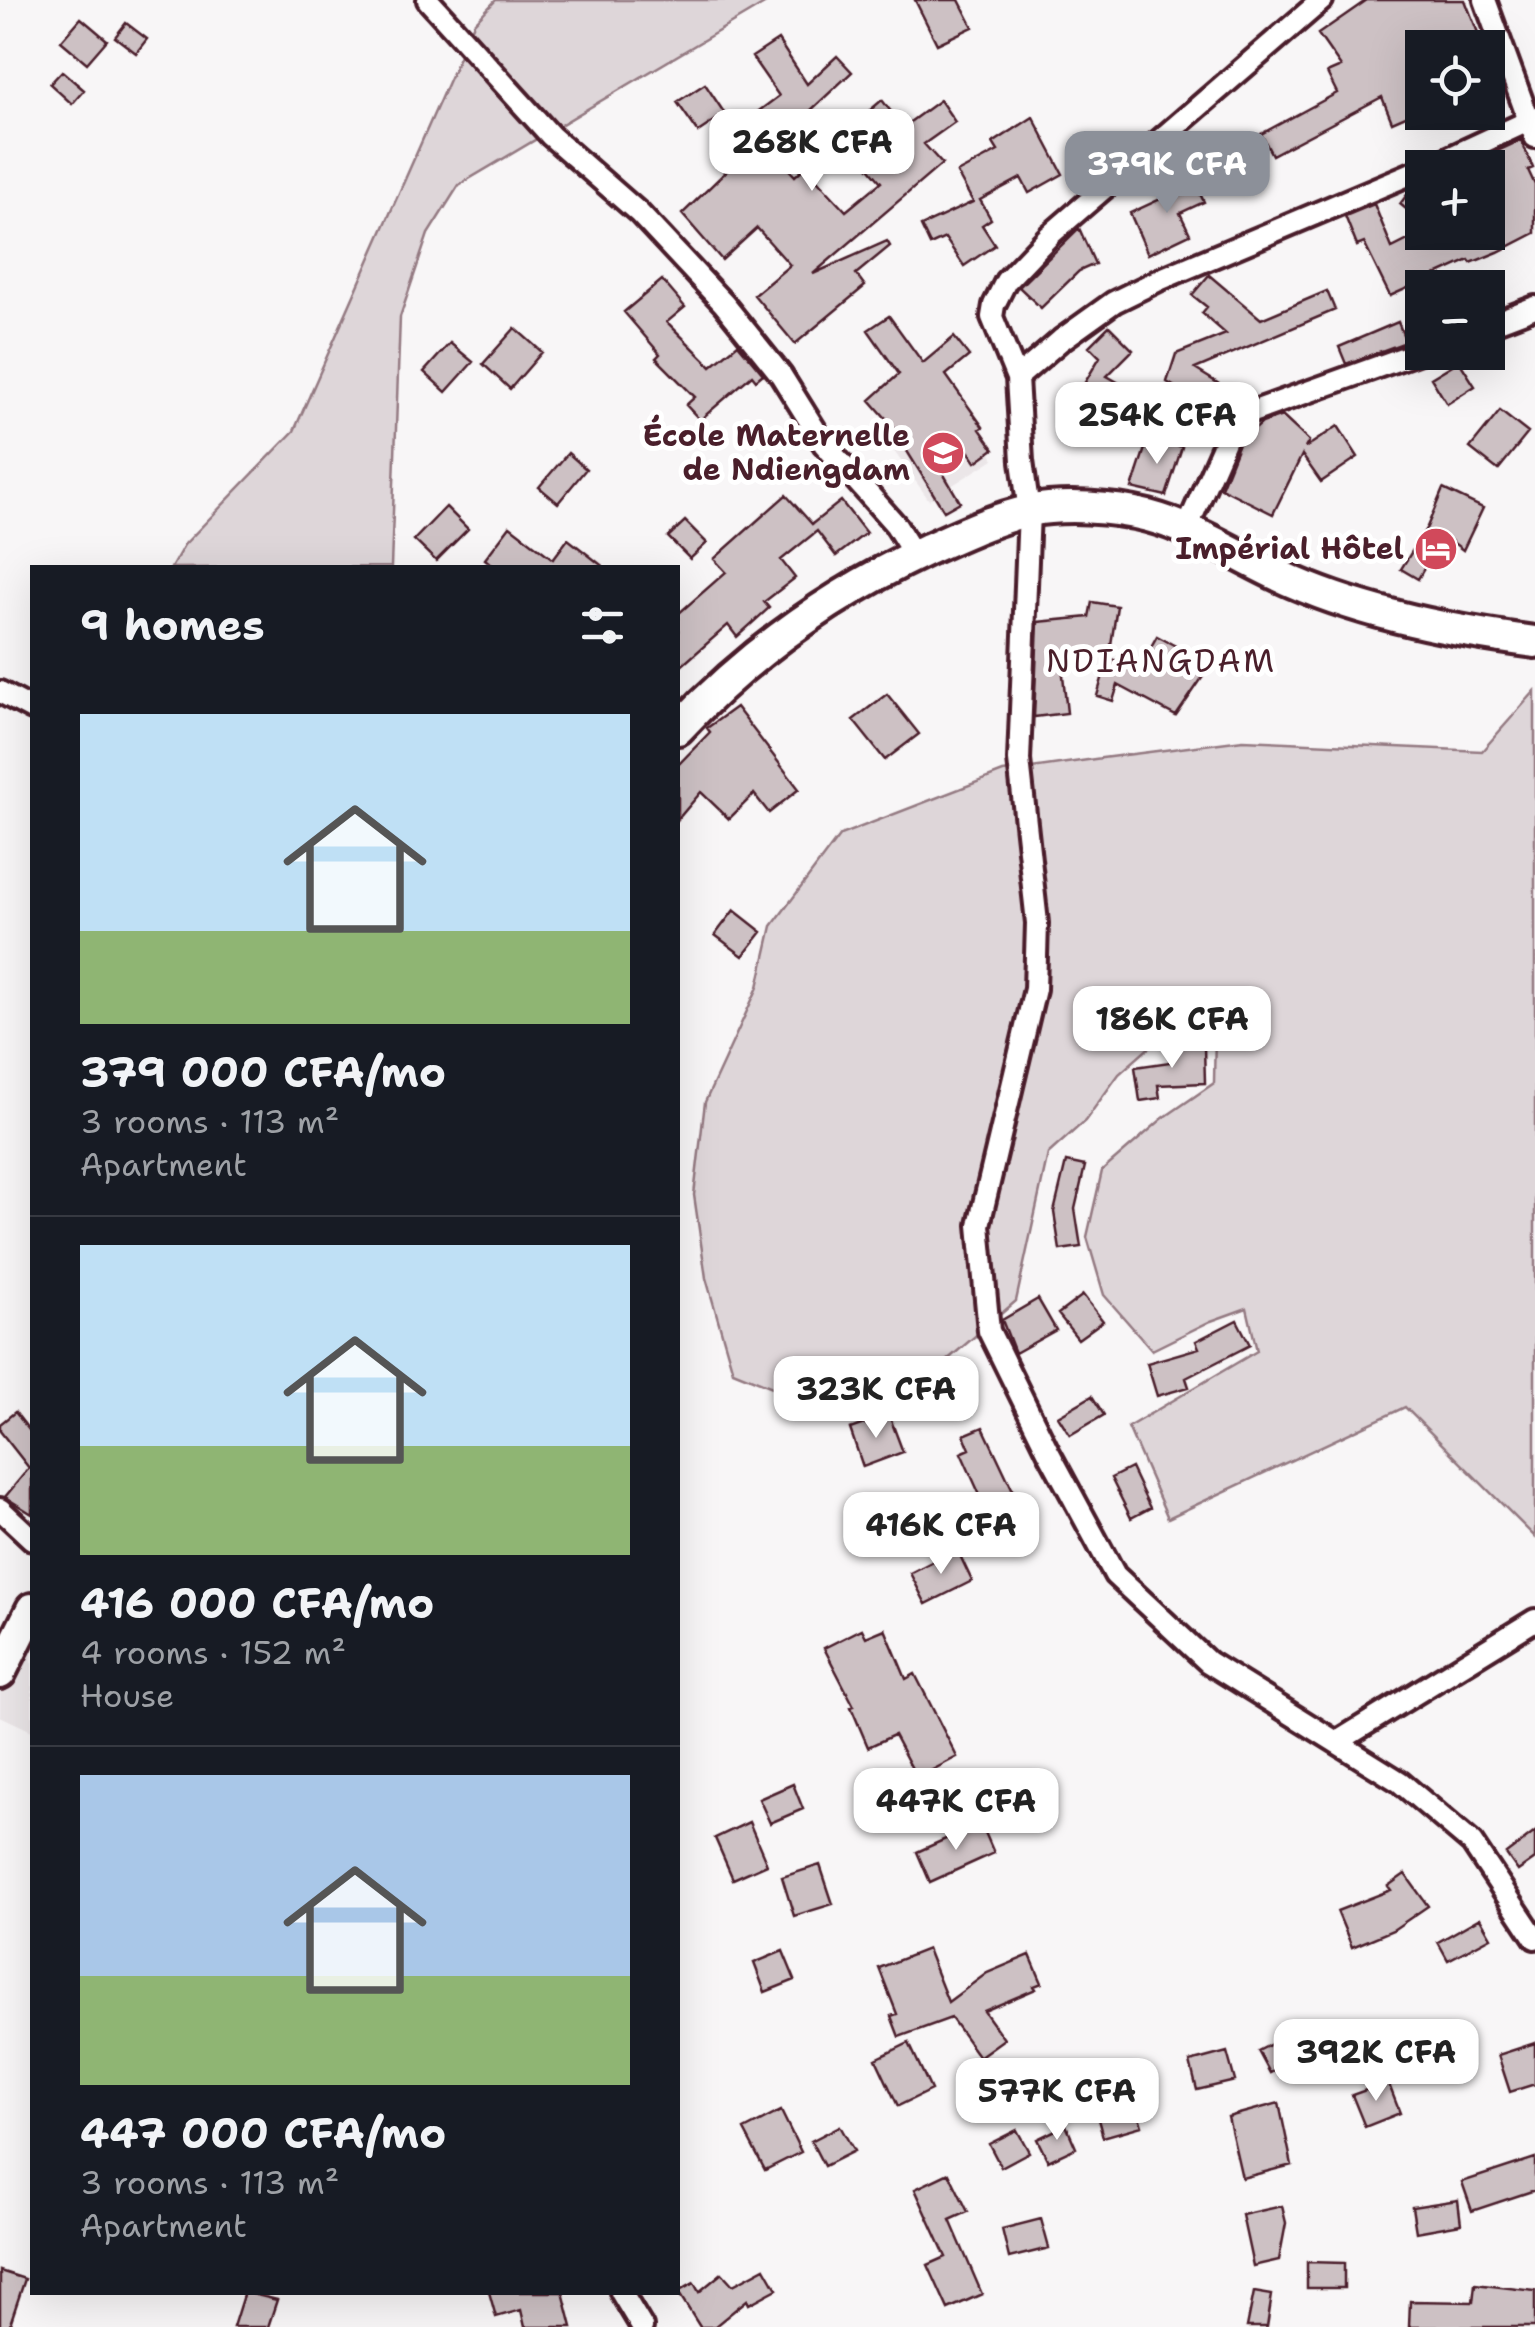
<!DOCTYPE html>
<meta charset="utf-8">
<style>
body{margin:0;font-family:"Shantell Sans",sans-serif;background:#242831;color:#f1f3f6;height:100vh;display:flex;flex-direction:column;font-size:38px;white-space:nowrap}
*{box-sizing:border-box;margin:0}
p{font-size:32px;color:#9ea1a6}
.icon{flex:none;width:55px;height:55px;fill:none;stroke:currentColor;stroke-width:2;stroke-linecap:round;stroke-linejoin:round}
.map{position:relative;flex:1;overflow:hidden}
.side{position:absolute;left:30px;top:565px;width:650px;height:1730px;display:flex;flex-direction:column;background:#171b24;border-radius:0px;box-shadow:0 10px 40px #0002}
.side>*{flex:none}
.controls{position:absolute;left:1405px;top:30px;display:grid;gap:20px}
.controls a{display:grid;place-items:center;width:100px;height:100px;border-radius:0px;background:#171b24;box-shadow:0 10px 40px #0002;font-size:50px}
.price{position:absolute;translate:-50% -85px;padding:0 22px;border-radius:20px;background:#fff;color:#222;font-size:32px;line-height:65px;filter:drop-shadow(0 2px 5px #0008)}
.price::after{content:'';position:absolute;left:50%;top:60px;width:30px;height:22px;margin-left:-15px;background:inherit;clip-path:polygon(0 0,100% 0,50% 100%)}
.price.active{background:#8c9099;color:#fff}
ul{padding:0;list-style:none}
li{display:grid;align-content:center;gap:20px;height:530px;padding:0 50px}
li+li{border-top:2px solid #363941}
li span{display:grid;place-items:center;height:310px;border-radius:0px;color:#555}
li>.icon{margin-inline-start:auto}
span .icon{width:180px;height:180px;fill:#fffc;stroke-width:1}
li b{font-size:42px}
h2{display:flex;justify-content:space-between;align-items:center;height:120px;padding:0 50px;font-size:42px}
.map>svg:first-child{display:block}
</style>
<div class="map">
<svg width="1535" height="2327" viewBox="0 0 1535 2327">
<rect width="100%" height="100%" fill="#f8f6f7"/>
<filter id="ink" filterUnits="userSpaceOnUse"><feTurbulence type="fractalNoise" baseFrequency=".01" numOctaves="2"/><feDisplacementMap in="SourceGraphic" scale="20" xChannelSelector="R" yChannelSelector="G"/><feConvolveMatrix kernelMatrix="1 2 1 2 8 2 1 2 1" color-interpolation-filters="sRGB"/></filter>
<g filter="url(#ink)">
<path fill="#ebe6e8" d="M963,399L994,459L929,500L891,447Z
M32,1627V1731L0,1716V1691Z"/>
<path fill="#ded6d9" stroke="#947a82" stroke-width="2.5" d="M496,0H771L459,185L428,234L400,317L391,567L171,568L184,545L294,431L474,23Z
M1535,691V1537L1405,1407L1168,1518L1128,1427L1257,1351L1247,1308L1211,1321L1152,1350L1104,1295L1087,1237L1102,1171L1162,1119L1214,1083L1215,1031L1160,1038L1119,1074L1085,1121L1048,1154L1016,1301L917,1386L824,1408L733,1371L706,1278L694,1195L705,1102L758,987L772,926L840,835L1003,772L1102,758L1243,740L1482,751Z"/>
<path fill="#cdc1c4" stroke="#4a1f2b" stroke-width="2.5" d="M915,0H959L973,27L937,44Z
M1367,0H1465L1484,48H1422V109L1392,122L1382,97L1272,155L1261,134L1337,93L1327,73L1341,67L1318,34Z
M81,18L107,40L87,63L61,41Z
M126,23L147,39L136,53L115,37Z
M778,40L807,84L837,56L852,72L793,127L796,131L771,150L795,176L805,167L846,211L881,182L841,135L882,100L903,127L940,100L955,122L924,144L942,164L813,274L887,241L890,246L856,274L865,286L795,344L754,295L790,265L757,228L722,260L682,214L765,134L752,116L779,96L752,57Z
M62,71L84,90L72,104L50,84Z
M705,84L725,114L698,132L677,102Z
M1033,117L1063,174L1029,193L1021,178L980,200L991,219L982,225L995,245L964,266L945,238L930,245L921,226L973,202L957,173L998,151L993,143Z
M1521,140L1533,168L1528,170L1535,185V233L1498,252L1471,263L1469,260L1390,296L1364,243L1357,246L1345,216L1374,204L1392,248L1424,232H1488V168H1461Z
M1229,148L1239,168L1208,184L1198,164Z
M1191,175L1204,202L1180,213L1190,234L1148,254L1130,213L1178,191L1174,184Z
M1422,184V222L1400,204L1412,188Z
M1079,228L1095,264L1079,271L1041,308L1019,287Z
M1209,275L1261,319L1327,291L1335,310L1195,369L1232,392L1218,414L1167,382L1176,354L1226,334L1202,313L1207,307L1192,295Z
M662,280L685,307L667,322L711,366L738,344L763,374L756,380L752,375L700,420L686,405L695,397L656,358L660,354L624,312Z
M889,316L923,363L954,337L969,356L946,375L983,427L980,429L994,449L976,462L962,442L936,461L960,502L944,511L902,443L905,440L870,400L899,374L868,330Z
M1398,322L1406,342L1346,364L1339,347Z
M1109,326L1133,350L1107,376L1135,392L1124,410L1091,392L1078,405L1074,401L1100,357L1089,346Z
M515,328L542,352L510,389L483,364Z
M450,343L473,362L446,392L424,372Z
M1459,361L1475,386L1447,404L1431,378Z
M1500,411L1528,433L1498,470L1470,448Z
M1282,416L1309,441L1305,448L1338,426L1358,457L1321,482L1302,455L1273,514L1221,488L1239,443L1262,423Z
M1149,436L1182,447L1166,496L1132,488Z
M568,453L586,469L558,503L539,487Z
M1443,489L1483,508L1463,550L1443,535L1418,579L1401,569L1427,527Z
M786,495L812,524L841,501L866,533L836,556L817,531L781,560L795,578L764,602L769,608L737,637L728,625L678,669V614L726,572L714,559Z
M446,507L468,529L436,561L414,540Z
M685,521L707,543L690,559L668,537Z
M510,526L553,559L568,539L605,568H496L485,559Z
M1092,602L1117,606L1110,651L1061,656L1067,713L1034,717L1038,622L1089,617Z
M1157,636L1211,665L1176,716L1118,685L1113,701L1097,696L1108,658L1139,668Z
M887,694L919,734L885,760L853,720Z
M736,707L799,789L769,813L754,794L729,819L701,792L678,819V765L710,732L707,728Z
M734,910L762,932L743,956L715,935Z
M1204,1046L1205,1083L1158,1085L1160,1098L1140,1101L1135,1067L1170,1062L1169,1047Z
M1066,1162L1085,1166L1075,1209L1081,1247L1060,1250L1054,1212Z
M1083,1295L1103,1321L1078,1339L1058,1314Z
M1038,1299L1056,1330L1015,1353L1002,1320Z
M1237,1320L1250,1345L1186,1378L1189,1387L1157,1396L1147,1363L1199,1348L1196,1341Z
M1092,1396L1104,1415L1070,1435L1058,1416Z
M15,1412L32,1434V1514L5,1497L29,1468L0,1431V1424Z
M889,1415L903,1452L863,1467L850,1429Z
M983,1427L1018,1501L988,1513L961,1453L970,1449L964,1435Z
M1131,1468L1150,1508L1131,1518L1111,1478Z
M957,1549L972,1581L926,1604L910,1573Z
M862,1629L866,1637L885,1629L906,1679L915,1674L957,1757L917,1778L894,1735L868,1747L851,1707L854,1706L824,1648Z
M793,1784L803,1809L770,1823L759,1799Z
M749,1822L767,1864L733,1879L715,1838Z
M981,1823L994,1853L930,1882L917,1852Z
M1535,1832V1859L1518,1871L1506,1854Z
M820,1865L833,1904L794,1916L782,1877Z
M1405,1874L1428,1906L1393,1930L1352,1947L1337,1911L1391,1890L1388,1886Z
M1480,1918L1491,1937L1448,1960L1438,1942Z
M927,1949L948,2002L987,1973L1030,1955L1042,1983L1034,1986L1036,1989L984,2011L1004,2039L979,2057L951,2018L899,2037L891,2016L897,2014L879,1968Z
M783,1951L795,1980L765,1992L754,1963Z
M1326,2029L1337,2051L1314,2061L1304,2040Z
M1295,2032L1307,2054L1270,2073L1258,2051Z
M909,2043L931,2090L898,2106L876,2059Z
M1535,2043V2084L1510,2092L1498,2055Z
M1227,2052L1235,2081L1197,2090L1190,2062Z
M1388,2082L1400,2113L1365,2127L1352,2095Z
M1132,2093L1142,2126L1103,2137L1094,2105Z
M1279,2103L1292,2165L1242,2178L1228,2117Z
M781,2111L801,2152L765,2170L744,2130Z
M1066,2125L1076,2148L1048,2161L1037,2139Z
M840,2126L854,2151L824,2166L811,2141Z
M1017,2130L1029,2152L1001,2167L989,2144Z
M1535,2158V2190L1472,2211L1462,2182Z
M949,2173L968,2212L950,2220L982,2294L948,2309L928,2265L946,2257L915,2189Z
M1458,2200L1461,2224L1416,2232L1412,2207Z
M1282,2206L1286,2223L1279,2260L1253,2266L1242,2215Z
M1041,2219L1049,2248L1009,2258L1002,2229Z
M1307,2262L1344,2263V2288H1307Z
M765,2268L777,2289L749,2304L747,2300L714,2327H700L678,2292L694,2283L699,2292L722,2273L733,2285Z
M0,2271L25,2279L9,2327H0Z
M1475,2284L1535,2291V2327H1409L1410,2301L1473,2302Z
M244,2292L277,2300L268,2327H233Z
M489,2292H563L572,2327H525L521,2310L496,2317Z
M1254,2292L1272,2295L1267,2327H1247Z"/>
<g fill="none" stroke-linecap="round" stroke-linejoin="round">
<g stroke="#4a1f2b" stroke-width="28">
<path id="street" d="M428,0L551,136L639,213L724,304L781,375L824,444L895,524L915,556
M1485,0L1535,137
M1427,168L1535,118
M1422,169L1161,279L1114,302L1061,340L1017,378L1022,461L1029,511L1019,760L1037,923L1035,989L979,1225L989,1331L1048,1451L1115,1575L1208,1662L1400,1782L1472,1843L1535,1938
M1488,325L1535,307
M1017,378L992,317L994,305L1006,281L1050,235L1322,0
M1187,528L1230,430L1249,413L1422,351
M0,692L32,709
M0,1509L32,1539
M1337,1742L1535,1620
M621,2292L642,2327"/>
</g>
<g stroke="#4a1f2b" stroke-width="38">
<path id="secondary" d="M678,729C750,652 832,594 928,549C960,535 993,519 1028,511C1064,504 1112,507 1148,516C1201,530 1244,561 1293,582C1369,615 1453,631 1535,642
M0,1673L32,1609"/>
</g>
<use href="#street" stroke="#fff" stroke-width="20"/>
<use href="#secondary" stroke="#fff" stroke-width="30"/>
</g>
</g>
<defs>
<g id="school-disc" transform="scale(2.25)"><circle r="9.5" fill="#d1495b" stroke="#fff"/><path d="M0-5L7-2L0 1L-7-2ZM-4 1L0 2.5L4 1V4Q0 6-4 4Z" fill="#fff"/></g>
<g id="hotel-disc" transform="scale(2.25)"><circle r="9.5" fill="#d1495b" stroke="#fff"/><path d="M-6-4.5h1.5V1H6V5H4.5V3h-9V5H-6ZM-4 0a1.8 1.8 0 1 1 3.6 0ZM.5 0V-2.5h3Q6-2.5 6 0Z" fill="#fff"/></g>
</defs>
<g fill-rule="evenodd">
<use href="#school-disc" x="943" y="453"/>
<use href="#hotel-disc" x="1436" y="549"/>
</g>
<g text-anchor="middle" stroke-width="10" stroke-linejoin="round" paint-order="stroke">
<g font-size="30" font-weight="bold" fill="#4a1f2b" stroke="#fff" text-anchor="end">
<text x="910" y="446">École Maternelle<tspan x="910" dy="34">de Ndiengdam</tspan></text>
<text x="1404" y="559">Impérial Hôtel</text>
</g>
<g font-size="32" letter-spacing="2.5" fill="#4a1f2b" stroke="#fff">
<text x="1161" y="672">NDIANGDAM</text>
</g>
</g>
</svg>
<div class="controls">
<a><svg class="icon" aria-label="locate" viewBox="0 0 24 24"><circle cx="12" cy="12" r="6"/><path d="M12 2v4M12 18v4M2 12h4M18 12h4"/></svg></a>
<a>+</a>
<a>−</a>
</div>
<b class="price" style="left:812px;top:194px">268K CFA</b>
<b class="price active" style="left:1167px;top:216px">379K CFA</b>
<b class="price" style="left:1157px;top:467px">254K CFA</b>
<b class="price" style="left:1172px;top:1071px">186K CFA</b>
<b class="price" style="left:876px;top:1441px">323K CFA</b>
<b class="price" style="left:941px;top:1577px">416K CFA</b>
<b class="price" style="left:956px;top:1853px">447K CFA</b>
<b class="price" style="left:1376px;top:2104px">392K CFA</b>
<b class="price" style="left:1057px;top:2143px">577K CFA</b>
<section class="side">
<h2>9 homes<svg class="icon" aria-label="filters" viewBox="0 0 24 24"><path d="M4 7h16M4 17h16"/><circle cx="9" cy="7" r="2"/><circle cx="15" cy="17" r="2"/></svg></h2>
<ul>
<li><span style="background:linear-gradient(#bfe0f5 70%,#8fb573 0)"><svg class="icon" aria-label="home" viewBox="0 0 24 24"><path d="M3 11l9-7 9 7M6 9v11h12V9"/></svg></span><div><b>379 000 CFA/mo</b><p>3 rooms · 113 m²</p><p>Apartment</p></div></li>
<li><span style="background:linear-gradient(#bfe0f5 65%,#8fb573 0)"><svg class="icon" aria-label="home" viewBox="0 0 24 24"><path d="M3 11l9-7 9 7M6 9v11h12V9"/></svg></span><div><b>416 000 CFA/mo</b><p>4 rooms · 152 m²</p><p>House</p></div></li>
<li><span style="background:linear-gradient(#a9c7e8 65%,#8fb573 0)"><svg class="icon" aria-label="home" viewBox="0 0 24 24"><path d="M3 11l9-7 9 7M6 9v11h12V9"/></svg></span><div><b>447 000 CFA/mo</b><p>3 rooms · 113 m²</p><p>Apartment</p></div></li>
</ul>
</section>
</div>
